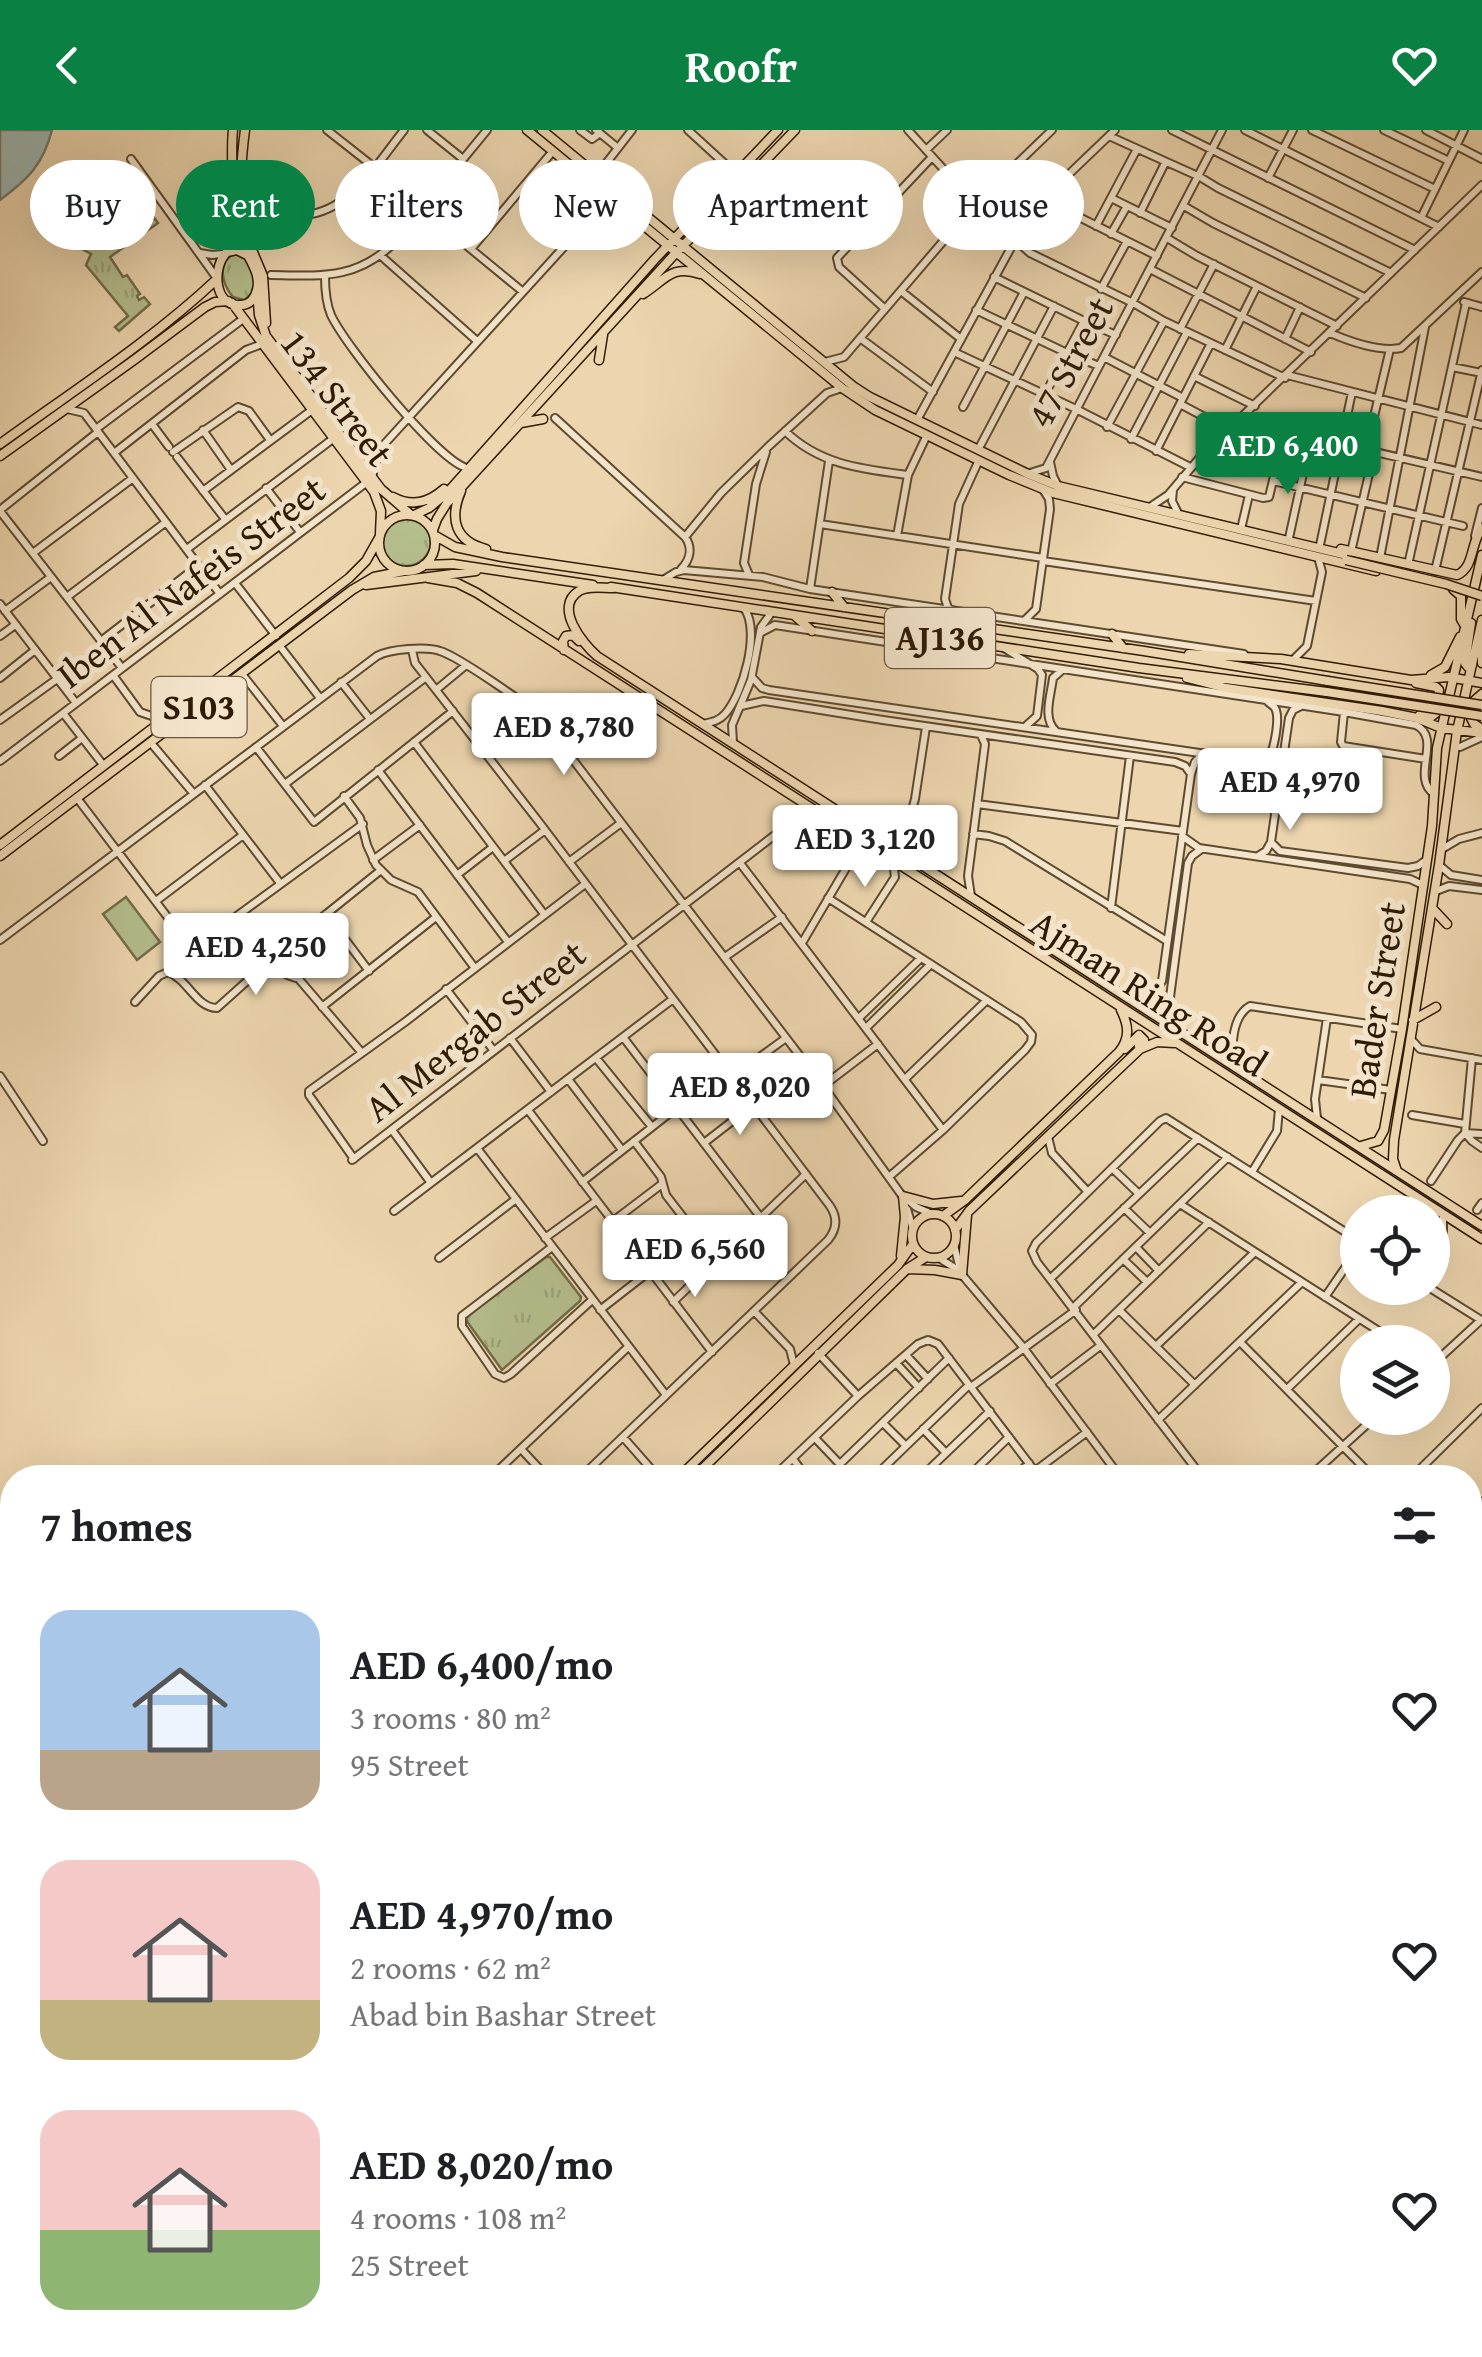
<!DOCTYPE html>
<meta charset="utf-8">
<style>
body{margin:0;font-family:"Gentium Book Plus",serif;background:#f6f6f6;color:#202124;height:100vh;display:flex;flex-direction:column;font-size:38px;white-space:nowrap}
*{box-sizing:border-box;margin:0}
p{font-size:32px;color:#757577}
.icon{flex:none;width:55px;height:55px;fill:none;stroke:currentColor;stroke-width:2;stroke-linecap:round;stroke-linejoin:round}
.map{position:relative;flex:1;overflow:hidden}
.panel{position:absolute;left:0px;top:1335px;width:1482px;height:892px;display:flex;flex-direction:column;background:#fff;border-radius:40px 40px 0 0;box-shadow:0 10px 40px #0002}
.panel>*{flex:none}
.top-card{position:absolute;left:30px;top:30px;width:1422px;height:90px;display:flex;gap:20px}
.buttons{position:absolute;left:1340px;top:1065px;display:grid;gap:20px}
.buttons a{display:grid;place-items:center;width:110px;height:110px;border-radius:50%;background:#fff;box-shadow:0 10px 40px #0002;font-size:50px}
.price{position:absolute;translate:-50% -85px;padding:0 22px;border-radius:10px;background:#fff;color:#222;font-size:32px;line-height:65px;filter:drop-shadow(0 2px 5px #0008)}
.price::after{content:'';position:absolute;left:50%;top:60px;width:30px;height:22px;margin-left:-15px;background:inherit;clip-path:polygon(0 0,100% 0,50% 100%)}
.price.on{background:#0b8043;color:#fff}
ul{padding:0;list-style:none}
li{display:flex;align-items:center;gap:30px;height:250px;padding:0 40px}
li span{display:grid;place-items:center;flex:none;width:280px;height:200px;border-radius:30px;color:#555}
li>.icon{margin-inline-start:auto}
span .icon{width:120px;height:120px;fill:#fffc;stroke-width:1}
li b{font-size:42px}
h2{display:flex;justify-content:space-between;align-items:center;height:120px;padding:0 40px;font-size:42px}
.pill{padding:0 35px;border-radius:45px;background:#fff;box-shadow:0 10px 40px #0002;font-size:35px;line-height:90px}
.pill.on{background:#0b8043;color:#fff}
header{display:flex;justify-content:space-between;align-items:center;height:130px;padding:0 40px;background:#0b8043;color:#fff;font-size:45px;font-weight:700}
.map>svg:first-child{display:block}
</style>
<header><svg class="icon" aria-label="back" viewBox="0 0 24 24"><path d="M15 5l-7 7 7 7"/></svg>Roofr<svg class="icon" aria-label="heart" viewBox="0 0 24 24"><path d="M12 20l-8-8c-3-5 5-10 8-4 3-6 11-1 8 4z"/></svg></header>
<div class="map">
<svg width="1482" height="2227" viewBox="0 0 1482 2227">
<defs>
<pattern id="grass-tufts" width="24" height="20" patternUnits="userSpaceOnUse" patternTransform="scale(2.5)"><rect width="24" height="20" fill="#b5be8d"/><path d="M3 7l-1-3M5 7V3M7 7l1-3M15 17l-1-3M17 17v-4M19 17l1-3" fill="none" stroke="#9ca378"/></pattern>
</defs>
<rect width="100%" height="100%" fill="#edd6af"/>
<filter id="stains"><feTurbulence type="fractalNoise" baseFrequency=".002" numOctaves="4"/><feColorMatrix values="0 0 0 0 .2 0 0 0 0 .09 0 0 0 0 .02 0 0 0 .5 -.17"/></filter>
<radialGradient id="worn" r=".72"><stop offset=".6" stop-color="#630" stop-opacity="0"/><stop offset="1" stop-color="#630" stop-opacity=".3"/></radialGradient>
<path fill="url(#grass-tufts)" stroke="#726c48" stroke-width="2.5" d="M88,38L103,44L102,55L116,62L118,66L116,68L123,80L132,81L143,73L158,93L110,127L123,147L127,145L140,164L137,166L139,170L144,167L150,174L119,201L115,197L128,186L86,135L91,124L69,112L73,104L68,100L71,96L69,88L75,85V79L78,77L67,69L61,70L56,74L53,73L67,53L81,48Z
M235,123L244,126C254,140 262,159 244,170L233,167C222,154 216,132 235,123Z
M381 411a25 25 0 1 1 50 0a25 25 0 1 1-50 0Z
M546,1127H550L581,1167L580,1171L502,1240L466,1190L467,1186Z
M138,2215L246,2217L245,2227H137Z"/>
<path fill="#b5be8d" stroke="#726c48" stroke-width="2.5" d="M126,767L160,812L137,830L103,784Z
M12,2083V2215H138L137,2227H0V2093Z"/>
<path fill="#9db7b4" stroke="#71796d" stroke-width="2.5" d="M0,0H52C43,35 28,49 0,70Z"/>
<g fill="none" stroke-linecap="round" stroke-linejoin="round">
<g stroke="#5e4a2e" stroke-width="10">
<path id="minor" d="M327,0L374,37
M427,0L463,29
M580,0L592,9L600,3
M596,0L618,18
M688,0L724,33L727,40L725,55
M908,0L975,74L1030,123L1133,173L1164,191L1285,248
M1172,0L1415,120
M1245,0L1439,97
M1312,0L1435,59
M1384,0L1449,31
M1426,0L1482,29
M1109,6L1200,47L1218,58L1391,143
M926,20L947,0
M131,29L216,147
M597,45L632,0
M1268,48L1293,0
M592,52L594,72L593,84
M1111,68L1172,98
M1043,69L1157,126
M1184,76L1213,93L1366,168
M422,79L522,161
M1140,83L1165,33
M246,84C267,85 290,87 311,84C353,77 379,31 404,0
M1421,88L1464,0
M1096,96L1137,19
M1111,104L1127,76
M1167,108L1197,126L1337,196
M471,119L553,21
M200,123L212,125L223,124
M380,125L477,211
M1150,139L1311,222
M271,145C321,146 357,150 395,112L487,0
M325,146C325,160 326,173 331,185C346,217 434,325 464,337
M994,147L1084,191L1116,205
M1101,159L1126,113
M901,161L961,209
M1464,172L1482,177
M885,179L839,137L837,128L932,27
M976,180L1067,223L1099,236
M1180,199L1214,134
M1330,203C1351,212 1379,222 1401,218L1482,142
M860,208L933,262
M1285,209L1300,177
M1225,220L1257,156
M954,222L1076,279L1190,337
M1104,227L1183,268
M825,232L844,227L975,74L1052,0
M1452,237L1482,243
M1287,245L1482,295
M1194,246L1255,276
M1044,266L1084,191
M1180,274L1229,300
M963,277L1024,162
M67,279L84,283L220,464
M1249,283L1259,293L1268,297L1482,347
M555,288L685,407C693,418 690,430 681,439
M917,290L1025,92L1043,69L1115,0
M152,294L169,317
M1107,297L1164,191
M96,299L243,189
M203,300L231,340
M785,301C820,335 862,339 908,345
M1131,309L1187,202
M978,320L1054,176
M1366,320L1390,219
M1156,321L1211,213
M173,322L238,277L249,281L270,310
M114,323L246,220L262,214
M177,327L225,389
M1050,332L1053,346L1058,356
M1030,343L1046,338L1222,0
M372,347L379,320L593,85L603,78L621,77
M1182,347L1263,368L1269,367L1275,342L1274,337L1209,319
M1273,351L1463,396
M266,358L300,402
M1173,360L1172,371L1179,385
M203,361L312,280
M1150,377L1168,365L1202,325L1482,55
M0,380L98,302
M0,381L122,538
M820,394L1043,428
M1241,399L1249,365
M897,406L908,345L927,305
M1475,406L1482,378
M685,407L721,363L769,316L827,263L842,258
M1289,408L1311,307
M1320,415L1352,262
M187,419L334,308
M1351,422L1374,322
M33,423L133,348
M1380,428L1425,197
M1043,431L1316,471
M1408,435L1466,173
M1435,441L1482,240
M749,445L744,433L756,354L766,322
M663,450L676,442L684,440L763,447L810,459L1244,524
M235,453L276,506
M810,459L829,331
M67,467L166,392
M0,474L76,573
M952,480L948,478L945,469L959,374L979,330
M5,481L51,447
M1024,491L1036,479L1050,379L1049,369L1044,361
M760,503L775,495L1344,582L1416,595C1443,609 1410,646 1434,664
M0,506L15,495
M101,511L199,435
M279,515L320,568
M1004,518L1038,539L1042,545L1037,586L1027,595
M412,520L415,533L539,692L830,1076C838,1088 837,1099 828,1110L580,1348
M1293,530L1307,516L1322,442L1318,427
M242,544L283,596
M113,545L140,582L163,590
M752,547L762,558L769,560L1261,632C1272,635 1278,641 1280,652
M0,548L35,520
M341,552L370,589
M436,560L465,536
M741,576L764,571L883,590L1175,632L1185,636L1191,644
M1344,582L1341,612L1343,616L1426,629
M63,583L104,636
M0,590L57,549
M703,594C712,592 719,591 725,584C743,564 761,501 744,478
M1056,601C1042,589 1051,565 1053,548L1061,541
M414,612L544,784
M151,613L194,664
M733,613L732,595L751,550L761,497L772,482
M256,617L314,692L453,581
M1460,617L1482,607
M59,626L82,608
M0,631L367,352
M1267,634C1273,623 1281,589 1275,578C1273,575 1270,574 1268,572
M378,640L508,812
M285,654L426,547
M205,655L280,753
M344,666L360,688L367,715L376,735L391,750L418,762L474,837
M77,668L188,814L192,816L230,791L363,694
M977,674L1183,701
M973,704L989,706L1005,711L1167,811
M1182,706L1199,718L1410,749L1423,755
M1271,712L1280,721L1408,738L1418,736L1425,731
M1442,719L1459,709L1482,703
M906,723L904,709L915,669L926,597
M1258,726L1266,721L1271,712L1289,588L1293,580L1301,576
M373,730L420,695
M504,731L545,700
M569,732L621,693
M740,733L943,1000
M1439,735L1451,745L1482,750
M457,745L493,717
M1436,761L1449,756L1482,760
M971,766L968,746L985,614L981,605
M828,768L1021,892L1032,905L1031,912L1025,920L943,1000L890,1046
M156,771L243,705
M1111,778L1130,626
M326,784L369,841
M230,791C250,814 265,839 296,848
M866,792L895,747L893,732
M0,810L377,526C390,519 426,516 440,521C457,526 529,575 541,588L823,956L903,1067
M802,813L862,711
M725,827L782,787
M446,859L494,921
M1153,865L1161,875L1171,873
M135,872L159,846L168,842C188,849 196,878 217,878L266,834
M1139,874L1153,865L1162,851L1191,644L1195,632L1203,623
M322,877L436,787
M859,888L921,828
M866,898L931,834
M1180,899L1172,882L1170,867L1188,733L1192,726L1200,720
M623,907L761,1088
M510,908L551,962
M1410,908L1420,919L1482,930
M362,923L292,841L289,822L299,806L381,740
M596,928L652,997
M1234,935C1231,916 1232,886 1250,876L1402,899
M0,946L43,1011
M732,947L786,908
M568,949L622,1020
M905,949L987,870
M1318,950L1391,960
M823,956L878,914
M528,980L712,1222
M1412,985L1465,994
M1317,988L1315,969L1327,888
M392,1000L431,1053
M1465,1003L1472,928
M1465,1003L1472,1011L1482,1018
M1465,1003L1482,1004
M1048,1007L1052,1023L1087,1061
M634,1011L661,1047L666,1065L716,1130
M704,1013L753,975
M477,1018L666,1265
M354,1029L309,965V961L405,892L585,754
M352,1030L797,688L817,682
M1112,1038L1139,1064
M1252,1042L1277,1001L1279,979
M1431,1051L1458,1010L1465,1003
M582,1052L726,939
M903,1066L916,1077L932,1084
M1180,1074L1396,1212
M1124,1078L1150,1103
M907,1079L913,1099
M1477,1080L1482,1073
M394,1081L673,869
M612,1092L662,1054
M545,1108L596,1071
M954,1115L960,1139
M552,1117L462,1186V1196L495,1244L504,1248L511,1244L592,1170
M1136,1117L1159,1141
M1432,1118L1443,1103V1085
M439,1128L516,1069
M939,1128L958,1140L1023,1217L1121,1348
M1123,1129L1147,1152
M1051,1148L1198,1008
M1430,1158L1481,1190
M1325,1167L1358,1119
M673,1172L806,1044
M1074,1177L1228,1027
M600,1180L650,1141
M1119,1180L1195,1255
M754,1181L790,1219L794,1235
M1093,1205L1209,1092
M1240,1212L1374,1348
M1157,1215L1255,1122
M818,1223L858,1266
M906,1225L928,1249
M896,1233L919,1258
M1432,1235L1481,1190
M1050,1254L1100,1216
M971,1257L1076,1180
M1287,1259L1359,1189
M1158,1290L1302,1152
M883,1293L906,1316
M923,1299L946,1323
M623,1307L659,1348
M815,1308L853,1348
M521,1319L548,1348
M793,1329L807,1348
M840,1334L949,1228
M703,1337L713,1348
M929,1340L935,1348
M1035,1341L1087,1302
M490,1348L628,1217
M772,1348L858,1266L918,1214L928,1210L938,1214L1040,1348
M873,1348L969,1255
M920,1348L990,1281
M967,1348L1009,1307
M1014,1348L1029,1333
M1203,1348L1037,1132L1032,1121L1036,1113L1160,991L1166,988L1358,1110
M1308,1348L1374,1288
M1411,1348L1482,1278
M0,1461L2,1459
M1470,1476L1478,1484
M1470,1492L1482,1480
M1470,1516L1482,1505
M0,1533L12,1547
M1470,1568L1482,1556
M1470,1611L1482,1600
M0,1614L12,1629
M1470,1617L1482,1629
M0,1637L11,1627
M1472,1669L1482,1680
M1470,1671L1482,1659
M0,1696L12,1710
M1470,1698L1482,1713
M1470,1785L1482,1777
M0,1791L12,1806
M1470,1808L1482,1824
M1470,1877L1482,1868
M1470,1929L1482,1945
M1470,1958L1482,1973
M1470,1969L1482,1959
M1470,2010L1482,2001
M1470,2021L1482,2043
M1470,2110L1482,2097
M1470,2126L1482,2137
M1470,2158L1482,2145
M367,2215L378,2227
M416,2215L426,2227
M461,2215L472,2227
M505,2215L514,2226
M726,2215L738,2227
M817,2215L829,2227
M1047,2215L1058,2227
M1275,2215L1288,2227
M1420,2215L1421,2227
M1435,2215L1454,2227
M513,2227L525,2215
M705,2227L717,2215
M869,2227L881,2215
M1312,2227L1321,2215"/>
</g>
<g stroke="#2f1b03" stroke-width="11">
<path id="major" d="M245,0C241,29 238,81 242,109C245,127 262,141 257,160C255,168 250,175 241,175C213,177 212,136 227,122L237,120L247,125
M527,0L842,258L875,280L1009,345L1053,363L1376,441
M542,0L853,256L870,267L1026,343L1058,356L1347,425
M246,85L250,115L263,146L266,193
M227,122C239,92 229,35 233,0
M257,162L259,185L266,206L381,359L410,384
M643,164C665,150 672,134 700,144
M232,173L374,362L381,381L380,404
M599,230L603,205
M521,293L543,289
M0,314C73,261 151,211 217,149
M0,326L134,230L205,177L215,172L228,171
M461,361C449,389 455,411 486,419
M393,367C412,377 428,373 444,359
M379 413a28 28 0 1 1 56 0a28 28 0 1 1-56 0Z
M414,385L429,378L448,362L655,129L778,0
M433,400L437,389L447,373L673,126L795,0
M434,405L455,417L502,427L1144,521L1328,551
M1341,419L1457,445C1475,437 1470,413 1482,398
M424,435L453,434L593,455
M428,448L457,453L477,463L1482,1109
M366,455L476,441
M611,457L1139,538L1327,562
M613,458C603,458 588,455 579,461C553,477 583,514 597,526L1482,1096
M1453,459L1461,466V489L1465,496
M832,462L844,477
M795,486L812,501
M1471,493L1465,533L1468,537L1472,535
M1112,504L1123,518
M1482,508V533
M564,520L563,511L566,506L573,505L579,511
M1189,524L1281,529L1411,550L1449,547L1482,553
M1431,545L1445,537L1460,507
M1187,548L1226,558L1382,581L1417,588L1441,598L1482,603
M1416,553L1436,557L1439,560L1436,583L1431,587L1420,585
M1482,564L1474,571L1471,588L1474,594L1482,599
M0,715L349,448L366,431L379,408
M0,726L352,460L374,447L404,441
M1432,778L1447,794
M1413,890L1436,877
M1125,919L1139,905L1144,910L1139,916
M1361,1016L1378,1011L1384,1000L1402,899L1432,696L1437,618L1482,425
M1397,1041L1393,1029L1394,1010L1439,735L1457,601L1482,490
M912 1106a22 22 0 1 1 44 0a22 22 0 1 1-44 0Z
M943,1086L965,1070L1119,922C1130,908 1129,896 1121,880
M955,1100L969,1081L1140,919L1157,912L1174,913
M901,1126L905,1087L903,1066L933,1074L961,1071
M907,1139L935,1140L962,1145L967,1085
M678,1348L898,1135L913,1114
M693,1348L907,1139L926,1127
M1470,1383L1482,1372
M1470,1398L1482,1386
M0,1893L12,1908
M4,1988L9,1943L7,1920
M0,2007L12,1997
M272,2215L284,2227
M292,2215L303,2227
M596,2227L608,2215
M608,2227L620,2215"/>
</g>
<use href="#minor" stroke="#f3e4cb" stroke-width="6"/>
<use href="#major" stroke="#edd6af" stroke-width="8"/>
<g stroke="#2f1b03" stroke-width="11" stroke-linecap="butt">
<path id="major-bridge" d="M1346,430L1446,454L1482,466
M1328,551L1482,575
M1327,562L1482,586"/>
</g>
<use href="#major-bridge" stroke="#edd6af" stroke-width="8"/>
</g>
<g text-anchor="middle" stroke-width="10" stroke-linejoin="round" paint-order="stroke">
<g fill="#f3e4cb" stroke="#6a573f" stroke-width="2.5">
<rect x="885" y="478" width="110" height="60" rx="8"/>
<rect x="151.5" y="547" width="95" height="60" rx="8"/>
</g>
<g font-size="35" font-weight="bold" fill="#2f1b03">
<text x="940" y="520">AJ136</text>
<text x="199" y="589">S103</text>
</g>
<g font-size="38" fill="#2f1b03" stroke="#f3e4cb">
<text transform="translate(1070 232) rotate(-62)" y="13">47 Street</text>
<text transform="translate(337 268) rotate(53)" y="13">134 Street</text>
<text transform="translate(191 452) rotate(-37)" y="13">Iben Al Nafeis Street</text>
<text transform="translate(1149 863) rotate(33)" y="13">Ajman Ring Road</text>
<text transform="translate(1377 870) rotate(-81)" y="13">Bader Street</text>
<text transform="translate(475 901) rotate(-38)" y="13">Al Mergab Street</text>
</g>
</g>
<rect width="100%" height="100%" filter="url(#stains)"/>
<rect width="100%" height="100%" fill="url(#worn)"/>
</svg>
<div class="buttons">
<a><svg class="icon" aria-label="locate" viewBox="0 0 24 24"><circle cx="12" cy="12" r="6"/><path d="M12 2v4M12 18v4M2 12h4M18 12h4"/></svg></a>
<a><svg class="icon" aria-label="layers" viewBox="0 0 24 24"><path d="M12 4l9 5-9 5-9-5zM3 14l9 5 9-5"/></svg></a>
</div>
<b class="price on" style="left:1288px;top:367px">AED 6,400</b>
<b class="price" style="left:564px;top:648px">AED 8,780</b>
<b class="price" style="left:1290px;top:703px">AED 4,970</b>
<b class="price" style="left:865px;top:760px">AED 3,120</b>
<b class="price" style="left:256px;top:868px">AED 4,250</b>
<b class="price" style="left:740px;top:1008px">AED 8,020</b>
<b class="price" style="left:695px;top:1170px">AED 6,560</b>
<div class="top-card">
<a class="pill">Buy</a>
<a class="pill on">Rent</a>
<a class="pill">Filters</a>
<a class="pill">New</a>
<a class="pill">Apartment</a>
<a class="pill">House</a>
</div>
<section class="panel">
<h2>7 homes<svg class="icon" aria-label="filters" viewBox="0 0 24 24"><path d="M4 7h16M4 17h16"/><circle cx="9" cy="7" r="2"/><circle cx="15" cy="17" r="2"/></svg></h2>
<ul>
<li><span style="background:linear-gradient(#a9c7e8 70%,#b9a48a 0)"><svg class="icon" aria-label="home" viewBox="0 0 24 24"><path d="M3 11l9-7 9 7M6 9v11h12V9"/></svg></span><div><b>AED 6,400/mo</b><p>3 rooms · 80 m²</p><p>95 Street</p></div><svg class="icon" aria-label="heart" viewBox="0 0 24 24"><path d="M12 20l-8-8c-3-5 5-10 8-4 3-6 11-1 8 4z"/></svg></li>
<li><span style="background:linear-gradient(#f6c9c9 70%,#c2b280 0)"><svg class="icon" aria-label="home" viewBox="0 0 24 24"><path d="M3 11l9-7 9 7M6 9v11h12V9"/></svg></span><div><b>AED 4,970/mo</b><p>2 rooms · 62 m²</p><p>Abad bin Bashar Street</p></div><svg class="icon" aria-label="heart" viewBox="0 0 24 24"><path d="M12 20l-8-8c-3-5 5-10 8-4 3-6 11-1 8 4z"/></svg></li>
<li><span style="background:linear-gradient(#f6c9c9 60%,#8fb573 0)"><svg class="icon" aria-label="home" viewBox="0 0 24 24"><path d="M3 11l9-7 9 7M6 9v11h12V9"/></svg></span><div><b>AED 8,020/mo</b><p>4 rooms · 108 m²</p><p>25 Street</p></div><svg class="icon" aria-label="heart" viewBox="0 0 24 24"><path d="M12 20l-8-8c-3-5 5-10 8-4 3-6 11-1 8 4z"/></svg></li>
</ul>
</section>
</div>
